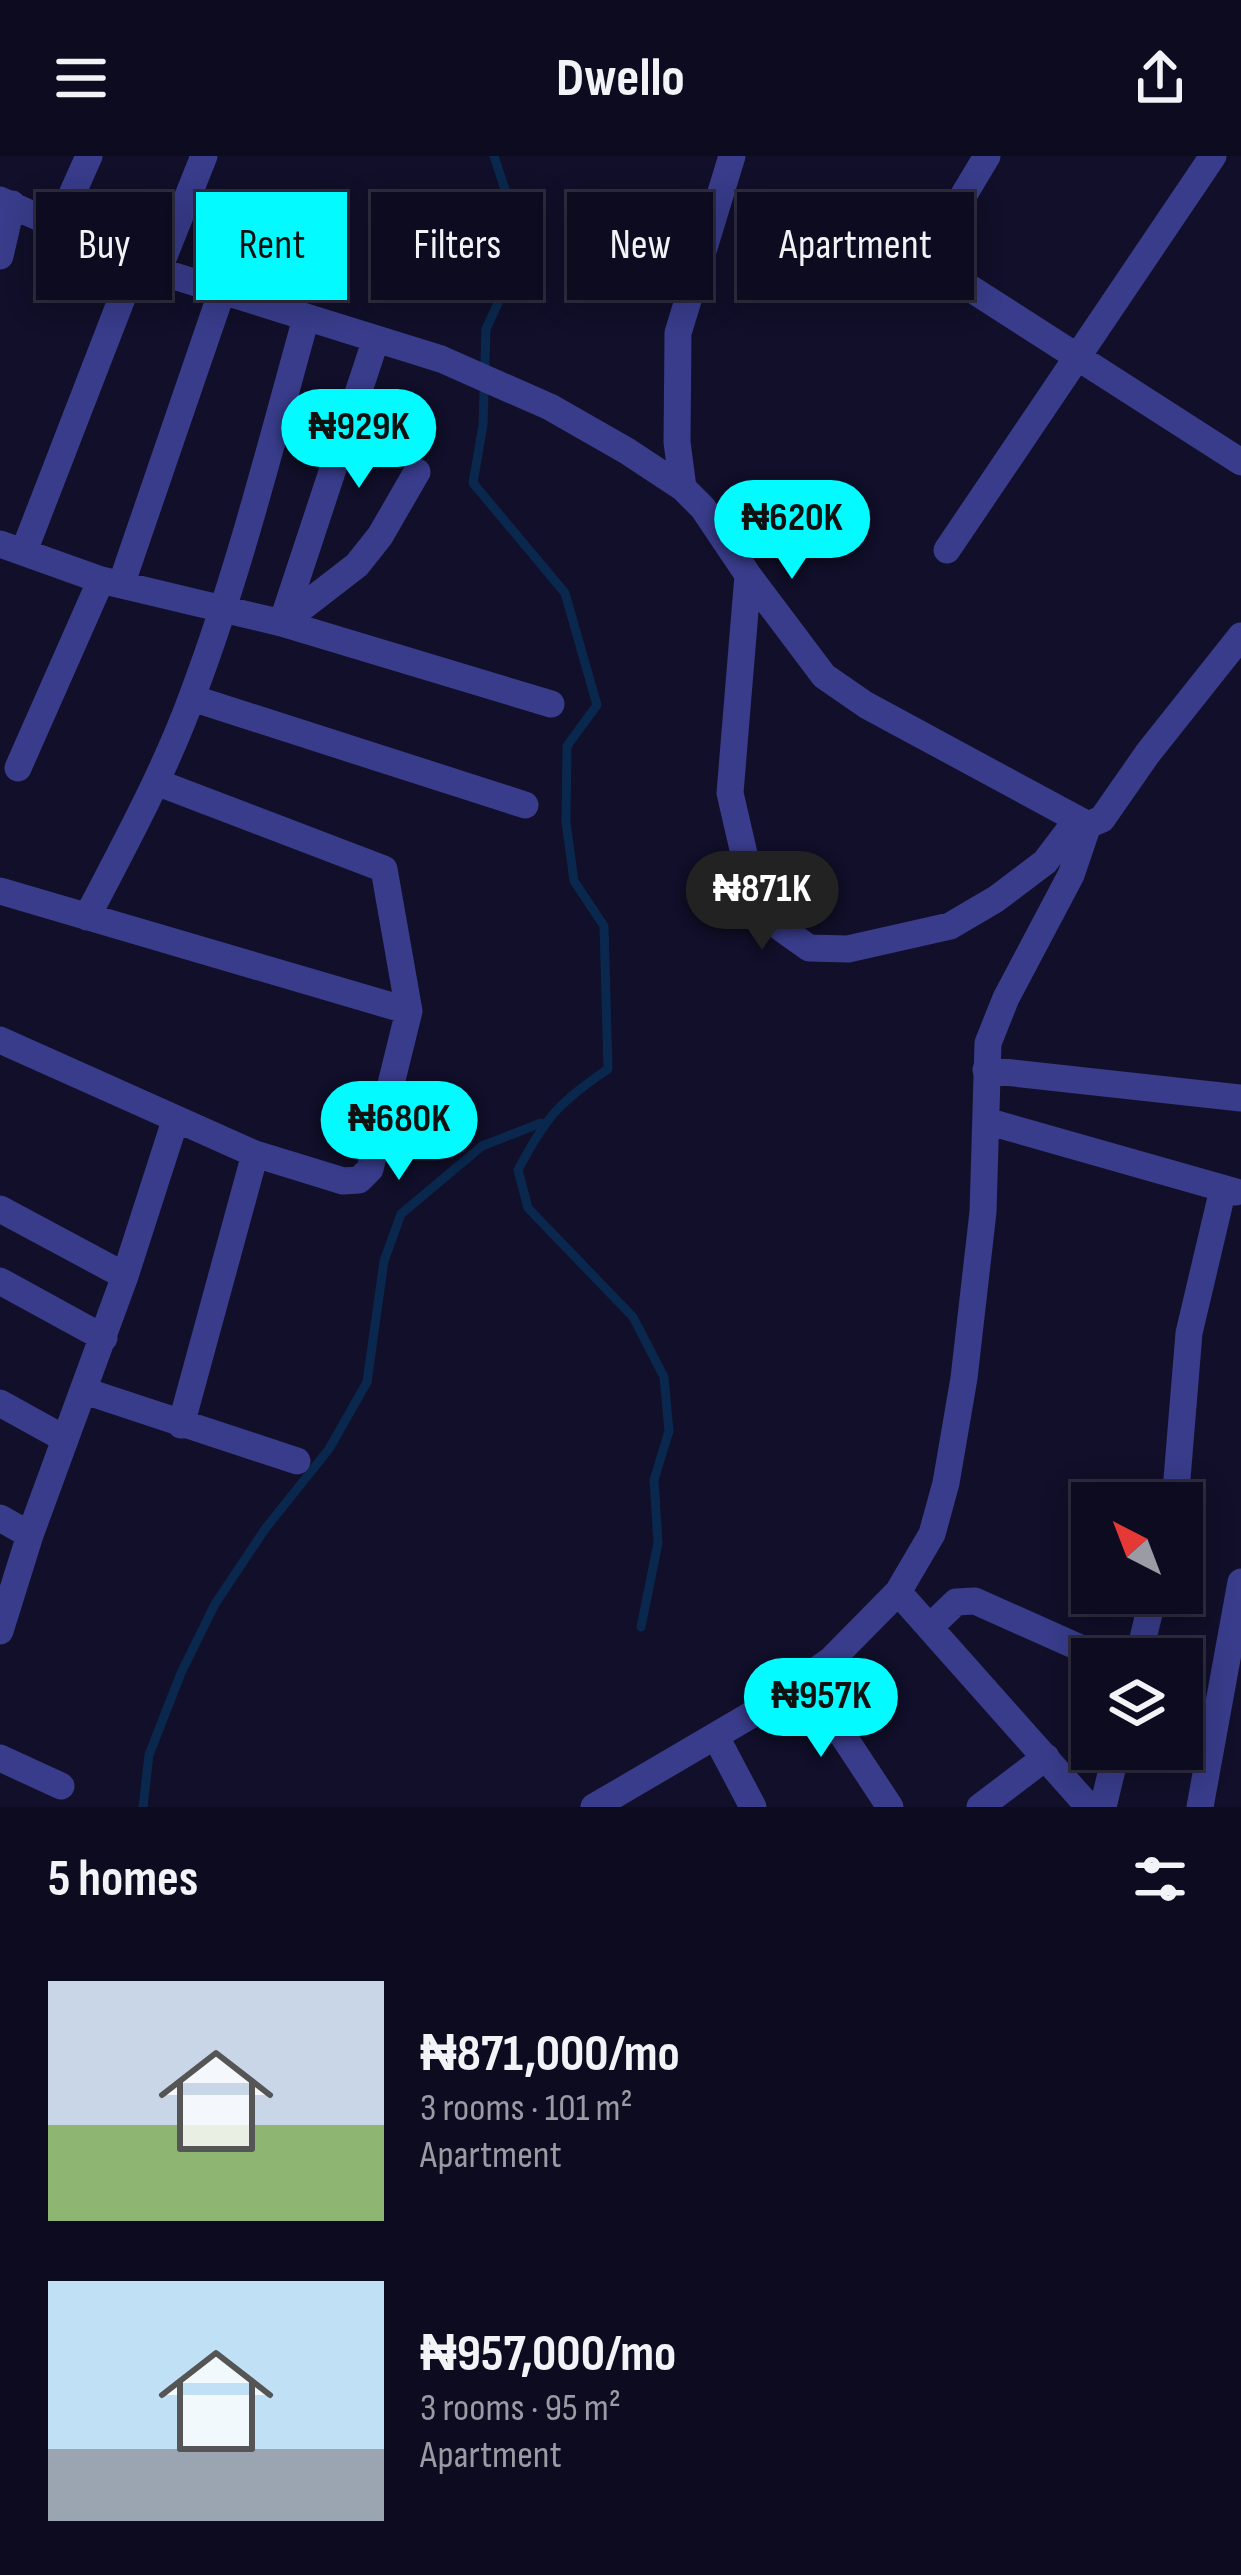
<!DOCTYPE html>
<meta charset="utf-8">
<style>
body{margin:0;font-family:"Sofia Sans Condensed",sans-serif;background:#1b192c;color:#f1f3f6;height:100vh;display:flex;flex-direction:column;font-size:45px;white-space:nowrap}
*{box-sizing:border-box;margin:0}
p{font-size:39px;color:#9a9ba4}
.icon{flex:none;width:66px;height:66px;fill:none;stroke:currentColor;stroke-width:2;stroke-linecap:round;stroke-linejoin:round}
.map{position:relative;height:1651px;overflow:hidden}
.sheet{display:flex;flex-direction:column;background:#0d0b1f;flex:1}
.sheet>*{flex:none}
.banner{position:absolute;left:36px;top:36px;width:1170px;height:108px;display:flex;gap:24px}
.needle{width:78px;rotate:318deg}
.buttons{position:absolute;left:1071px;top:1326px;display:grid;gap:24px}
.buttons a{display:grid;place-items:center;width:132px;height:132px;border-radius:0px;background:#0d0b1f;box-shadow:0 6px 30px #0003,0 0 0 3px #2d2b3d;font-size:60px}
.price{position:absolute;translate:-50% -102px;padding:0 27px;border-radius:42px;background:#03fbff;color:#111;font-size:39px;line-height:78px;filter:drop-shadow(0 3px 6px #0008)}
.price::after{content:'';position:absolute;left:50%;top:72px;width:36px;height:27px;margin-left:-18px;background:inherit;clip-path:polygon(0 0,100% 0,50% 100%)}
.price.current{background:#222;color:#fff}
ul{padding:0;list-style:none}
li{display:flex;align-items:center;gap:36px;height:300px;padding:0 48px}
li span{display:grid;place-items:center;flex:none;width:336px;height:240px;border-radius:0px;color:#555}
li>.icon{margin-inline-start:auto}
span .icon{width:144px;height:144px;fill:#fffc;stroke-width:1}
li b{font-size:51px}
h2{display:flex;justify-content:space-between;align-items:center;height:144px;padding:0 48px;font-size:51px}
.tag{padding:0 42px;border-radius:0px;background:#0d0b1f;box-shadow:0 6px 30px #0003,0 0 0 3px #2d2b3d;font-size:42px;line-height:108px}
.tag.current{background:#03fbff;color:#111}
header{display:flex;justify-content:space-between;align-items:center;height:156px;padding:0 48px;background:#0d0b1f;font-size:54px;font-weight:700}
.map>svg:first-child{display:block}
</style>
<header><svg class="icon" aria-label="menu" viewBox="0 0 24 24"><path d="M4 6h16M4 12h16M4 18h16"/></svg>Dwello<svg class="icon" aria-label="share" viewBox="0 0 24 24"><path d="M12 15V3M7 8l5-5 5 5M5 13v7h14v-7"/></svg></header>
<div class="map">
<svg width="1241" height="1651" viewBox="0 0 1241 1651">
<rect width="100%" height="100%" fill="#110f29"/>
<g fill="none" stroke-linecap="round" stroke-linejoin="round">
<path stroke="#0a284d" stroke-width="9" d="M494,0L524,91L486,173L483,269L473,327L565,437L597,549L567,590L566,666L574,725L604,770L608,913C558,947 546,961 518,1014L528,1052L633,1161L664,1221L669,1275L654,1324L658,1387L641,1471
M143,1651L149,1599L181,1517L215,1448L265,1373L329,1293L367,1226L384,1105L401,1058L482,990L541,967"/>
<path stroke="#383c8a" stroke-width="27" d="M987,0L938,82L937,99L948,118L1241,306
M0,44L158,115L441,203L550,251L627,295L683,332L703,352L748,419L824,520L866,549L1088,669
M57,72L89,0
M0,100L12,48
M158,115L204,0
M683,332L677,286L678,177L732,0
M0,388L101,424L282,467L551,548
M947,394L1213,0
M24,395L136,106
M748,419L730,637L745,702L781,772L809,792L848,793L950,770L996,743L1045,706L1077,664
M121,429L222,135
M282,467L376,183
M282,467L357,409L380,380L417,316
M192,542L525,649
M18,612L101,424
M0,735L409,855
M87,761C125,688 165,615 193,538C239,416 271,288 306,162
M0,884L255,998L343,1025L359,1024L370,1013L409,855L384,713L156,626
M986,914L1241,942
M986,965L1236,1036
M0,1053L125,1120
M0,1125L104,1182
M85,1235L297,1305
M0,1247L65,1283
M181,1269L255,998
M1175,1347L1189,1177L1223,1033
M0,1362L30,1379
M898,1436L1089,1651
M930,1471L956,1446L975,1445L1105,1503
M0,1475L30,1379L125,1120L175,965
M1138,1503L1154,1437
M805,1522L890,1651
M716,1581L753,1651
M0,1602L61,1630
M594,1651L763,1552L831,1504L898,1436L932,1378L946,1327L964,1222L983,1056L988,887L1006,842L1071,719L1088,669L1102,663L1148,597L1241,480
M980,1651L1046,1601
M1103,1651L1117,1593
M1200,1651L1241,1426"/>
</g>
</svg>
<div class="buttons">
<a><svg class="needle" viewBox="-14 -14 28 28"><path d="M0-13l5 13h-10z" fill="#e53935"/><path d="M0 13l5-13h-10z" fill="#9a9ba4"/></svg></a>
<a><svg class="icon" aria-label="layers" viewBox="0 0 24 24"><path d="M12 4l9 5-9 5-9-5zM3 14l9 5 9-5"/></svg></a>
</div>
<b class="price" style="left:359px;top:335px">₦929K</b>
<b class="price" style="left:792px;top:426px">₦620K</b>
<b class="price current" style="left:762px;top:797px">₦871K</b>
<b class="price" style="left:399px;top:1027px">₦680K</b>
<b class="price" style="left:821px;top:1604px">₦957K</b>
<div class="banner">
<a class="tag">Buy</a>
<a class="tag current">Rent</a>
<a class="tag">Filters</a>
<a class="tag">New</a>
<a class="tag">Apartment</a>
</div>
</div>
<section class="sheet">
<h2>5 homes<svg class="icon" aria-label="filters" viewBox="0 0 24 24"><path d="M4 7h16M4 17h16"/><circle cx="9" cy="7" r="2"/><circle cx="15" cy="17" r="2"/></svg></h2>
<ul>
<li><span style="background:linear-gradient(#c9d6e8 60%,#8fb573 0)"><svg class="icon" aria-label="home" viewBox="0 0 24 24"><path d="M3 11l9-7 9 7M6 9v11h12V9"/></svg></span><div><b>₦871,000/mo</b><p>3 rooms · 101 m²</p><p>Apartment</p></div></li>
<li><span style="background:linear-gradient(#bfe0f5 70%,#9aa5b1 0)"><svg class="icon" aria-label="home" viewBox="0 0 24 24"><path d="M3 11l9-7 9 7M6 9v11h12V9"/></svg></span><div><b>₦957,000/mo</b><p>3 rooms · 95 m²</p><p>Apartment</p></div></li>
</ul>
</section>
